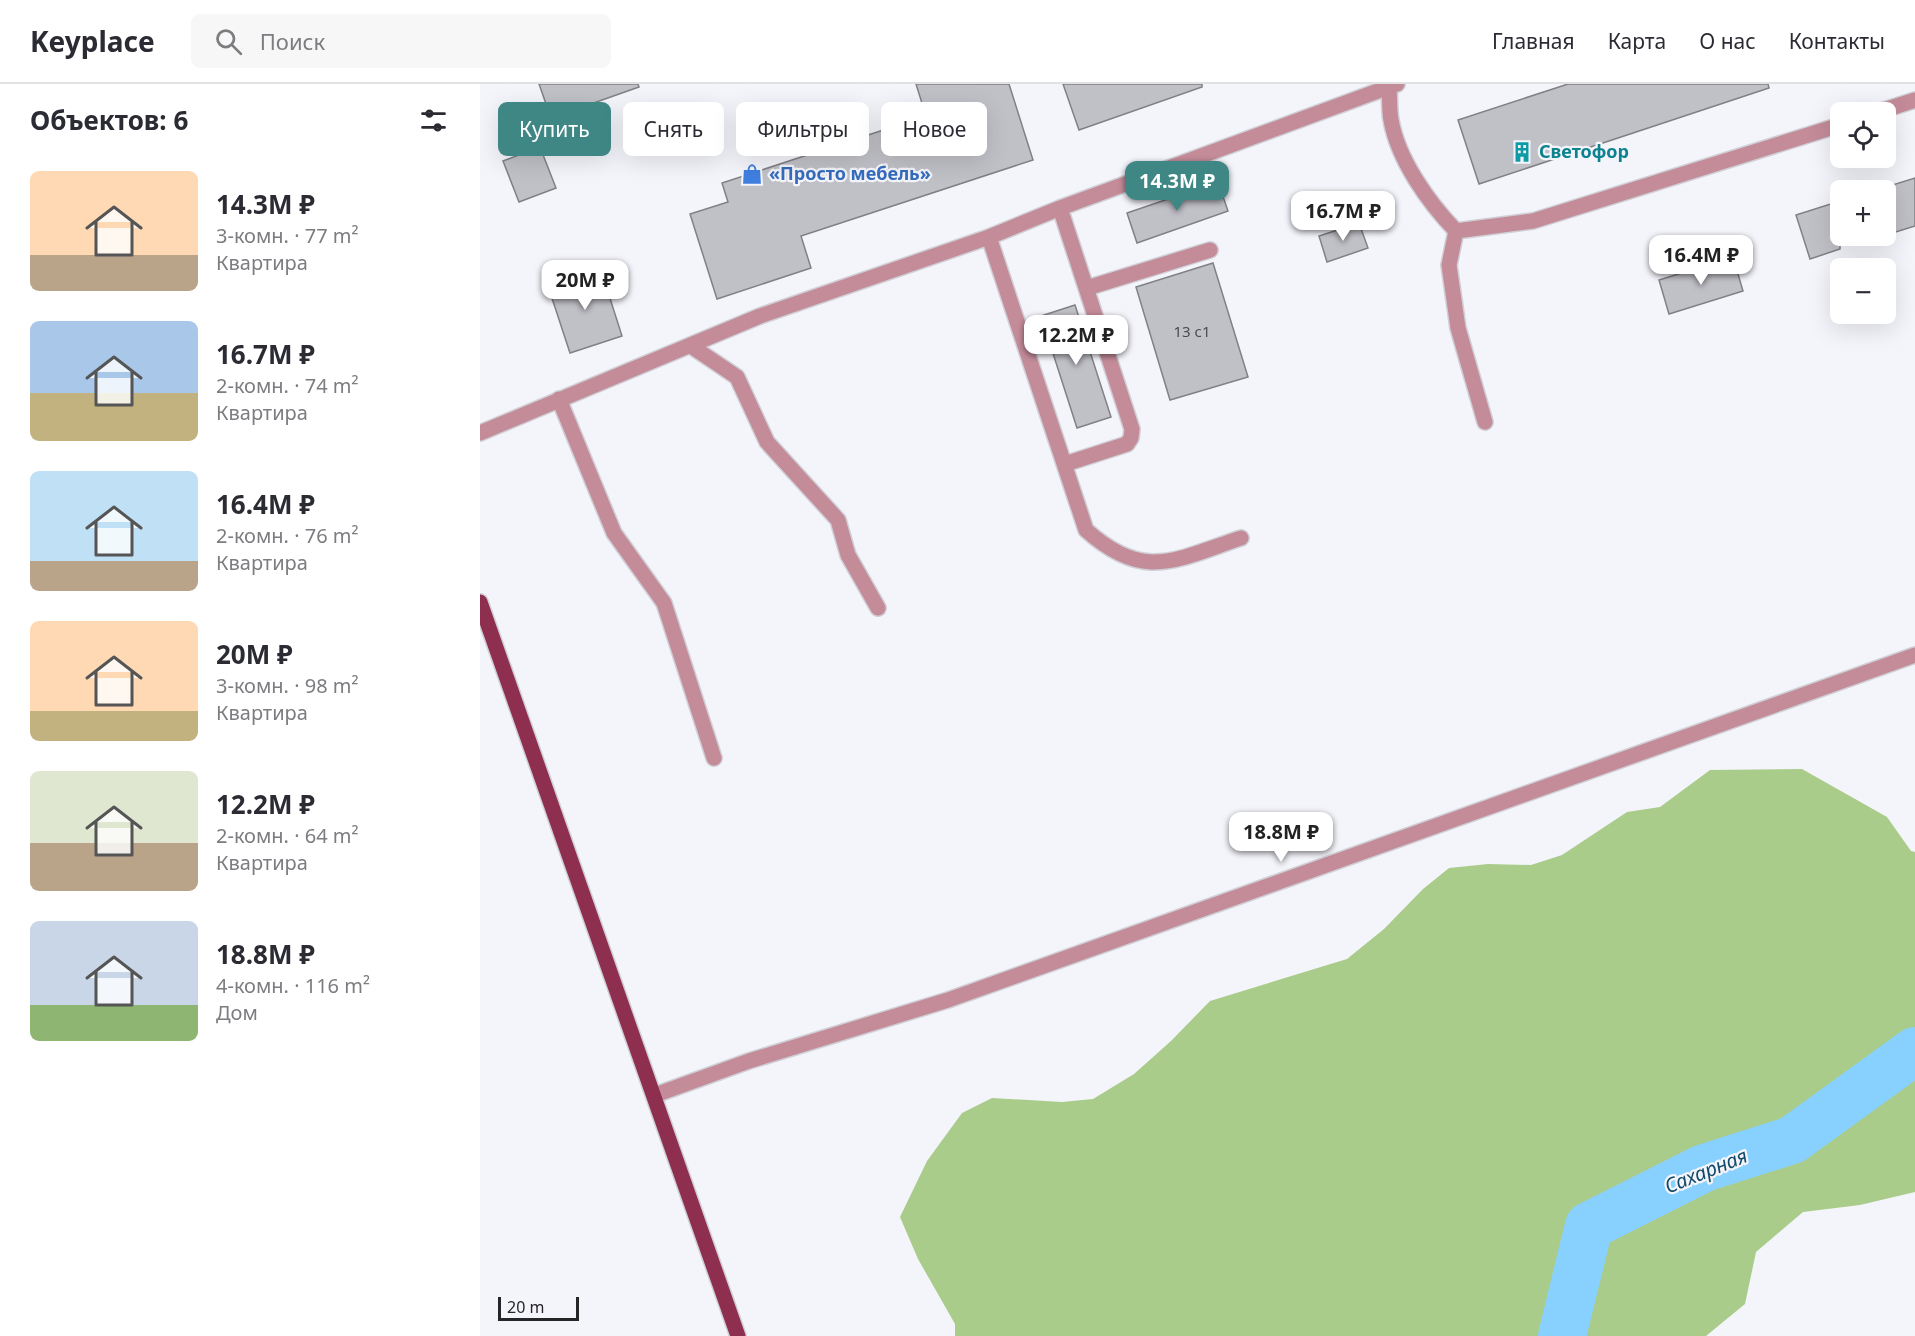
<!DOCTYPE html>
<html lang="ru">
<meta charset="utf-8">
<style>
body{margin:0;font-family:"Noto Sans",sans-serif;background:#f7f7f7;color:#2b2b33;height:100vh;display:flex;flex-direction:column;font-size:22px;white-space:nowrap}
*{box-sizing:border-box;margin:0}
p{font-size:20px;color:#7c7c81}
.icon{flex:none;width:33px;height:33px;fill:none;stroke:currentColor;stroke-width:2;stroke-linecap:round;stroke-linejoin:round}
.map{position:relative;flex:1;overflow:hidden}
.side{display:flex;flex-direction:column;background:#fff;width:480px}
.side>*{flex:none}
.banner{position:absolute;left:18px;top:18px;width:570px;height:54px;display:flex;gap:12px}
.buttons{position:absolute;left:1350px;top:18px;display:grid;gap:12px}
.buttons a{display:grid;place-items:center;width:66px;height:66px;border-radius:9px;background:#fff;box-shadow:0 6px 24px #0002;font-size:30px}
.scale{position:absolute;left:18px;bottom:15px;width:81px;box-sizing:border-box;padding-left:6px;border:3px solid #252528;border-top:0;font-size:16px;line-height:21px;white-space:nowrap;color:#252528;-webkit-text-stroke:4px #f4f4fb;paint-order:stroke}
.price{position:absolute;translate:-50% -51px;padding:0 14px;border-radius:12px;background:#fff;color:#222;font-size:20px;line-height:39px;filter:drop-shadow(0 2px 3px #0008)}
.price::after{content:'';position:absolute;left:50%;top:36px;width:18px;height:14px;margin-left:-9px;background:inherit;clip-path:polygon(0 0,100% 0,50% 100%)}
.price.on{background:#3f8785;color:#fff}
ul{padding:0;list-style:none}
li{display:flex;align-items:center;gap:18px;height:150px;padding:0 30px}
li span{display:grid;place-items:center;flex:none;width:168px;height:120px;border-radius:9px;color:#555}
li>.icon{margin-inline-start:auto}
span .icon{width:72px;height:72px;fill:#fffc;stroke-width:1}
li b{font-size:26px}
h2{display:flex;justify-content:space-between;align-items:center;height:72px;padding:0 30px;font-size:26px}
.chip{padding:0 21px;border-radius:9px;background:#fff;box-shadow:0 6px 24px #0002;font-size:21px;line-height:54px}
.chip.on{background:#3f8785;color:#fff}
header{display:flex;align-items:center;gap:36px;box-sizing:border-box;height:84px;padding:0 30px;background:#fff;border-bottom:2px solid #e1e1e2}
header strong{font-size:28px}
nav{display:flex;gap:33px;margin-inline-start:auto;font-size:21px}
.search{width:420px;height:54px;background:#f7f7f7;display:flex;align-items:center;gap:15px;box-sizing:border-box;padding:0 21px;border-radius:9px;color:#7c7c81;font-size:22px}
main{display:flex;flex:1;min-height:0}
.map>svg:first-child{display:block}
</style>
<header>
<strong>Keyplace</strong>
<div class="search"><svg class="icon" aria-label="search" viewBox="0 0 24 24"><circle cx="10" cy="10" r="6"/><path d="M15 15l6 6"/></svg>Поиск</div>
<nav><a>Главная</a><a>Карта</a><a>О нас</a><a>Контакты</a></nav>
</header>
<main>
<section class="side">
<h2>Объектов: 6<svg class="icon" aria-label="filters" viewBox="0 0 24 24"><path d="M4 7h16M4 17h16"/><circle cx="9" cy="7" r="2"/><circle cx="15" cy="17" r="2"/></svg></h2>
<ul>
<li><span style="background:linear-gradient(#ffd9b3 70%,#b9a48a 0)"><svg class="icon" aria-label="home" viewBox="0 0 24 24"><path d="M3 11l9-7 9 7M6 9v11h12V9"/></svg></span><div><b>14.3M ₽</b><p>3-комн. · 77 m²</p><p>Квартира</p></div></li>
<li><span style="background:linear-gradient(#a9c7e8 60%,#c2b280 0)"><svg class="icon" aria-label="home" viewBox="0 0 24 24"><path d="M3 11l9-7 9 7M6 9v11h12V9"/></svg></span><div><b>16.7M ₽</b><p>2-комн. · 74 m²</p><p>Квартира</p></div></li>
<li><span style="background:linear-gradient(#bfe0f5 75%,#b9a48a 0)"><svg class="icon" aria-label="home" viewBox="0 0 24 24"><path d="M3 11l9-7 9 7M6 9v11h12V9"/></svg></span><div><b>16.4M ₽</b><p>2-комн. · 76 m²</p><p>Квартира</p></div></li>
<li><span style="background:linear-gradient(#ffd9b3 75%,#c2b280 0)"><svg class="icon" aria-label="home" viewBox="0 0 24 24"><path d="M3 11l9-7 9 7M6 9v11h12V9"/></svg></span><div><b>20M ₽</b><p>3-комн. · 98 m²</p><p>Квартира</p></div></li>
<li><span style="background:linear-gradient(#dfe7d0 60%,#b9a48a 0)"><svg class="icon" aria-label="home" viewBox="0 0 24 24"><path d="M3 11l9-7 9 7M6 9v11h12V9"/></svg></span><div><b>12.2M ₽</b><p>2-комн. · 64 m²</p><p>Квартира</p></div></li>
<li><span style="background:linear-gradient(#c9d6e8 70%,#8fb573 0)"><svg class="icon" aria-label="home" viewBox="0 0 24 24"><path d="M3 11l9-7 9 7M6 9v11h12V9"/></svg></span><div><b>18.8M ₽</b><p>4-комн. · 116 m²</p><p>Дом</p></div></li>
</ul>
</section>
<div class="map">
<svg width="1435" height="1252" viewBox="0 0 1435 1252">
<rect width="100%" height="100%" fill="#f4f4fb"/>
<path fill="#aacc8a" d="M1322,685L1407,733L1431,767L1435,768V1108L1380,1121L1323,1128L1276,1168L1265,1220L1226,1252H475V1240L438,1175L420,1133L447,1077L482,1029L512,1014L582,1018L613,1015L654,990L691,957L730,917L867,875L904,845L943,805L969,784L1008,780L1051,781L1082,771L1147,728L1180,723L1230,686Z"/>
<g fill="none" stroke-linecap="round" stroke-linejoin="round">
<path stroke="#88d0fe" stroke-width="48" d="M1082,1252L1109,1142L1224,1084L1312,1056L1435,967"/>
</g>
<path fill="#c0c0c7" stroke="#808087" stroke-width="1.5" d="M59,0H158L159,3L71,34Z
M436,0H529L553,76L321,152L331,184L237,215L210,130L248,118L242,99L446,32Z
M583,0H722V3L599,46Z
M1088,0H1288L1289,4L999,100L978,36Z
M60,63L76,104L39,118L23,77Z
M1435,94V142L1406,151V103Z
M738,98L748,127L657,159L647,129Z
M1360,117V165L1330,175L1316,131Z
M879,139L888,164L847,178L839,152Z
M1253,173L1263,207L1189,230L1179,196Z
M733,179L768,293L690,316L656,203Z
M121,186L142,252L90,269L68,202Z
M595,221L631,333L597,344L561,232Z"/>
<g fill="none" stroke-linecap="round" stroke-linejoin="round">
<g stroke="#cfcfd5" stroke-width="18">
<path id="minor" d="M909,3C910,14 909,26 911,36C918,76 949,119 976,147
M1398,28L1435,16
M580,124L652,345L651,354L647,360L585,380
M509,153L606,446C664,498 695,476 761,454
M607,204L730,166
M211,262L257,293L287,358L358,436L368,471L398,524
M79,315L134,449L184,519L234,674
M1005,338L978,244L969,181L976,147L1053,137L1360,41
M0,349L280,232L509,153L580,124L917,0
M175,1011L269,977L468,916L1435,571"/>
</g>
<g stroke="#cfcfd5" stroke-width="18">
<path id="major" d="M0,518C86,763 174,1007 258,1252"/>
</g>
<use href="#minor" stroke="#c48b99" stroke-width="15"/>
<use href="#major" stroke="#8f2f50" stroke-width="15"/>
</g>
<defs>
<g id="building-bare" transform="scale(1.62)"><path d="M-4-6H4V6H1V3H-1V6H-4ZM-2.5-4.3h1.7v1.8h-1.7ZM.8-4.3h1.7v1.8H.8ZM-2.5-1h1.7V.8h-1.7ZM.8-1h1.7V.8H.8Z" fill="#0f9aa8" stroke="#f4f4fb" stroke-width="2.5" paint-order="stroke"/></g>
<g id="shop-bare" transform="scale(1.62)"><path d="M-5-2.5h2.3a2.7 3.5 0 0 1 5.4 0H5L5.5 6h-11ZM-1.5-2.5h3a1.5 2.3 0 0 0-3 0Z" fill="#3f7fe0" stroke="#f4f4fb" stroke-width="2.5" paint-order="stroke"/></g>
</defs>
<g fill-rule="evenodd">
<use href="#building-bare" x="1042" y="68"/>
<use href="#shop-bare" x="272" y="90"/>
</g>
<g text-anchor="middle" stroke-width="4.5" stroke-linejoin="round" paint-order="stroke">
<g font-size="15" fill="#4c4c50">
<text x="712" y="253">13 с1</text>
</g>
<g font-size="18" font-weight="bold" fill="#0d838f" stroke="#f4f4fb" text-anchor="start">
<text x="1059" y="74">Светофор</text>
</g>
<g font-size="18" font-weight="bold" fill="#366cbe" stroke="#f4f4fb" text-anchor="start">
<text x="289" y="96">«Просто мебель»</text>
</g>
<g font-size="20" font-style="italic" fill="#124a69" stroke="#f4f4fb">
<text transform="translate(1226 1087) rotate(-22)" y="7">Сахарная</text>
</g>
</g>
</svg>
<div class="buttons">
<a><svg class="icon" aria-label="locate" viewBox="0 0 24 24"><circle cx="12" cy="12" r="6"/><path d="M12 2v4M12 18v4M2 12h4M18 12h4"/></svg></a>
<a>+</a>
<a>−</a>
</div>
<div class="scale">20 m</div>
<b class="price on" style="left:697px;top:128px">14.3M ₽</b>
<b class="price" style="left:863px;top:158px">16.7M ₽</b>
<b class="price" style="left:1221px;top:202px">16.4M ₽</b>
<b class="price" style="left:105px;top:227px">20M ₽</b>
<b class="price" style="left:596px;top:282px">12.2M ₽</b>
<b class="price" style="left:801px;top:779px">18.8M ₽</b>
<div class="banner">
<a class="chip on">Купить</a>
<a class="chip">Снять</a>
<a class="chip">Фильтры</a>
<a class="chip">Новое</a>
</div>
</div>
</main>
